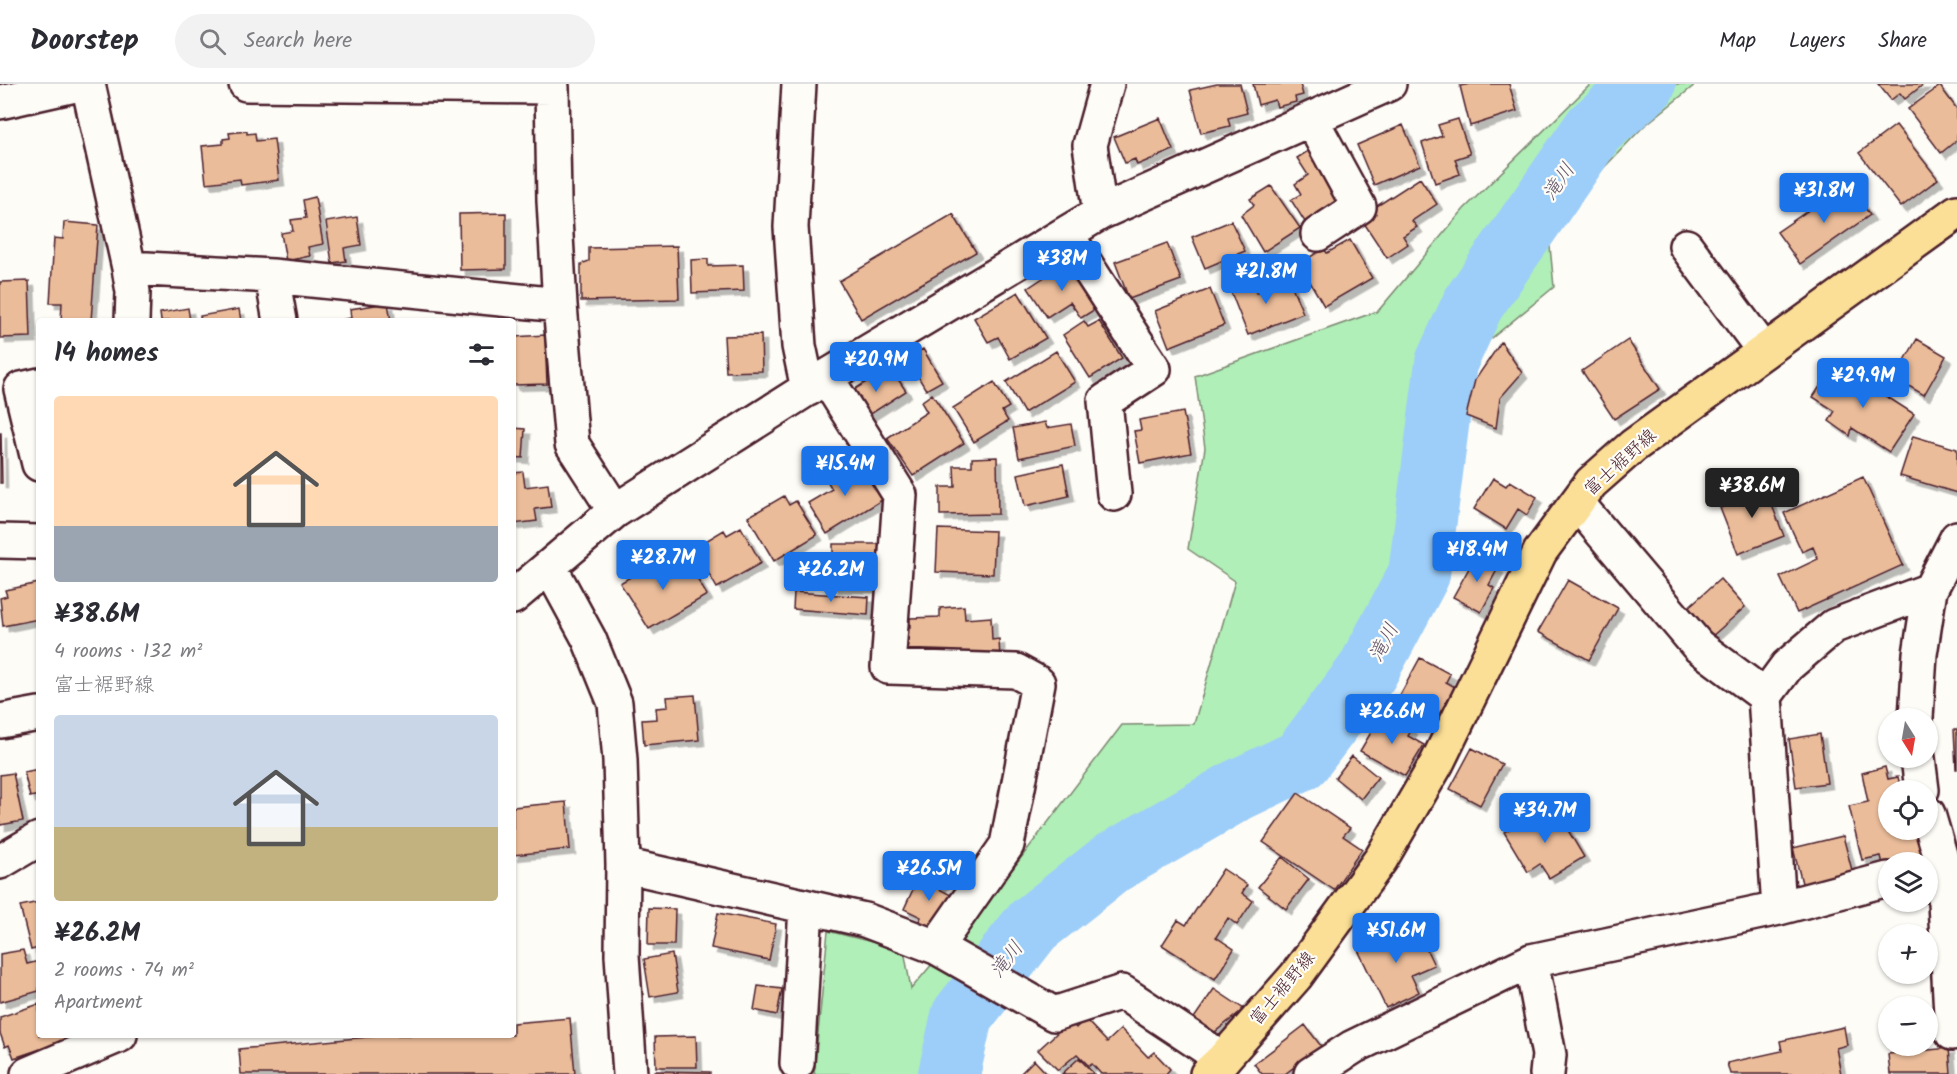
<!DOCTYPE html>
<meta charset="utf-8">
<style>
body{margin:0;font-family:Kalam,"Klee One",sans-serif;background:#f2f2f3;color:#2b2b33;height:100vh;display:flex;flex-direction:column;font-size:22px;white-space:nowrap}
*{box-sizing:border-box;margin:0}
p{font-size:20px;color:#7c7c81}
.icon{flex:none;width:33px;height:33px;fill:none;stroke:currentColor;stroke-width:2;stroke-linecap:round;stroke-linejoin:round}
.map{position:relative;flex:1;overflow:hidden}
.drawer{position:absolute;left:36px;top:234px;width:480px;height:720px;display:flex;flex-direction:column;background:#fff;border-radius:6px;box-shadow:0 2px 4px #0004}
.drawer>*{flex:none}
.needle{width:39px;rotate:169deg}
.buttons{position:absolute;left:1878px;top:624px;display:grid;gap:12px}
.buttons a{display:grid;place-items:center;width:60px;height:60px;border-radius:50%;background:#fff;box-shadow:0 2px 4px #0004;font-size:30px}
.price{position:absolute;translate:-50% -51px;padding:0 14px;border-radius:6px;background:#1a73e8;color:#fff;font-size:20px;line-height:39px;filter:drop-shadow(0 2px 3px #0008)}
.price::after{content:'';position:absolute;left:50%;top:36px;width:18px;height:14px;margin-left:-9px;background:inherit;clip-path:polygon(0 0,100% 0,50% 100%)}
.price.active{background:#222;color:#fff}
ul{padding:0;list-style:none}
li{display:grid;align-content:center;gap:12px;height:318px;padding:0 18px}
li span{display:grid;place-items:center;height:186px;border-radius:6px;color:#555}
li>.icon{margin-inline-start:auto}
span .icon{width:108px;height:108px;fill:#fffc;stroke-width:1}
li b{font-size:26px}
h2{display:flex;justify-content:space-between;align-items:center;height:72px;padding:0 18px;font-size:26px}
header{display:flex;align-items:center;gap:36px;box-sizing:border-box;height:84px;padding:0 30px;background:#fff;border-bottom:2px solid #e1e1e2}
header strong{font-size:28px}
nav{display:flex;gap:33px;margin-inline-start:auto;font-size:21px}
.search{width:420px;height:54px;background:#f2f2f3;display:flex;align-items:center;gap:15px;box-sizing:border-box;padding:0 21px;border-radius:33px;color:#7c7c81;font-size:22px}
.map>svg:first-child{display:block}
</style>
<header>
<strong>Doorstep</strong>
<div class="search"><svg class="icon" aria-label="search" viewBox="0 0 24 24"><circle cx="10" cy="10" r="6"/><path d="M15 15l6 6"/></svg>Search here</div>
<nav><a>Map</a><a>Layers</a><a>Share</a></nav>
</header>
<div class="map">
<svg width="1957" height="990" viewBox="0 0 1957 990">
<defs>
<filter id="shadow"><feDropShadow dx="5.5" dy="5.5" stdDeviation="0" flood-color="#0004"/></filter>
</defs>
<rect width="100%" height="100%" fill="#fdfcf7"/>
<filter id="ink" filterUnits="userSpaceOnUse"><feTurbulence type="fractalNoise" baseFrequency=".0167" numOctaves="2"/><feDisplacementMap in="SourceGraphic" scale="12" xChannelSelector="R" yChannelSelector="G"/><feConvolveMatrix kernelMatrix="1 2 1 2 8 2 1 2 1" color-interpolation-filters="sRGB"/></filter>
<g filter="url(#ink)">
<path fill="#b0efb7" stroke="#7d8771" stroke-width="1.5" d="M1591,0H1696L1643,43L1548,142L1554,203L1419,314L1416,414L1390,524L1327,629L1293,667L1224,723L1072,838L989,911L980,990H814L828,847L904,866L911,905L1011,787L1122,641L1194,640L1235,497L1188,465L1205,364L1195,292L1378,227L1464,125Z"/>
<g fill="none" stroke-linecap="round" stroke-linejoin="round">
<path stroke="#9dcef9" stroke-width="62" d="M949,990L962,932L1032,842L1112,779L1238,706L1301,676L1367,588L1419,490L1446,279L1473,220L1594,45L1645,0"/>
</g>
<path fill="#eabc9a" stroke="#4a1f2b" stroke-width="1.5" filter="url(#shadow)" d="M1217,0H1240L1247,29L1228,34L1230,42L1201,49L1190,6Z
M1253,0H1300L1303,11L1295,13L1296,18L1277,23L1275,16L1258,21Z
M1470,0H1509L1517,27L1470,42L1460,2Z
M1878,0H1924L1905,15L1900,9L1891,16Z
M1940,2L1957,25V56L1941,69L1908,25Z
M1160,34L1173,66L1137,81L1135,75L1125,79L1114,53Z
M1458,35L1470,70L1455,75L1460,90L1435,99L1422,59L1442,52L1438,41Z
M1403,41L1420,81L1374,101L1357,61Z
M1896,41L1938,95L1901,123L1859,69Z
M247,47V50L255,49L256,57L274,55L279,96L241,101L240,95L206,99L202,62L223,60V55L230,54L229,49Z
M1311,65L1342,114L1305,138L1291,116L1301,110L1295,100L1308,91L1297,74Z
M1420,94L1437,120L1412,137L1417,143L1403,152L1408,160L1387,174L1360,133Z
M1848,99L1870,131L1800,180L1777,148Z
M1271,102L1300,144L1263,168L1241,131L1254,121L1250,115Z
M315,113L323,160L308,163L310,172L286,177L281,149L293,147L291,136L306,134L303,116Z
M506,129V185L460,186L459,130Z
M953,130L976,168L861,235L839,197Z
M357,133L361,161L344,164L346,177L332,179L326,138Z
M1231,137L1245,167L1205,184L1192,153Z
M64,138L98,141L91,237H61L62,219H50L54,154L63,155Z
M1350,156L1372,194L1324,222L1299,179L1324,165L1327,169Z
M1167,159L1181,196L1129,215L1115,178Z
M677,162L679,215L581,217V180L589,177V164Z
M708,175V182L743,181L744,207L692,209L691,176Z
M1067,178L1097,224L1081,234L1070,218L1047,233L1028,204Z
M1289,195L1303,229L1248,251L1230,206L1251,197L1256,209Z
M29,197L31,253L0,254V198Z
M1210,205L1224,241L1169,263L1155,227Z
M1018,208L1046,254L1010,275L998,253L988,258L974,234Z
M388,219L391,237H335L351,234L350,225Z
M188,224L190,237H161L160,229Z
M239,225L241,237H201L200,232Z
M1084,237L1088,243L1099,237L1122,274L1090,294L1063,251Z
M545,251L547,300L513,301V253Z
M761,251L762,287L726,288L724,252Z
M1917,255L1946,272L1924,311L1895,294Z
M1628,256L1660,305L1614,335L1582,287Z
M1501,258L1522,289L1500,314L1496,344L1466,332L1475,296Z
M923,265L942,297L926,306L907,274Z
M1056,267L1075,298L1024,329L1006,298Z
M890,283L906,307L863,335L847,310Z
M1844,285L1914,330L1889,368L1852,344L1850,352L1829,337L1835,327L1813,313L1830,287L1839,293Z
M994,298L1009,323L1002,327L1008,337L974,358L953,324Z
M932,310L964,359L913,392L887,354L927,328L921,318Z
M1183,328L1191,369L1140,379L1134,347L1141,346L1139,336Z
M1045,338L1047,344L1071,340L1075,362L1019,374L1013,344Z
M513,344L525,345L523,374L513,373Z
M0,349H1L2,399H0Z
M1913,352L1957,365V409L1900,392Z
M997,373L998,430L940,431V403H955L954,382H972V374Z
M857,375L882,416L827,450L808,419L832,405L826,395Z
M1063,380L1069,412L1025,422L1018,390Z
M523,388L525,403L548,400L551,423L535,425L537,437L513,440V389Z
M1761,393L1784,452L1738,470L1720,424L1738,418L1736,412L1751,406L1748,399Z
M1863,393L1903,481L1797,529L1780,493L1818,475L1813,463L1802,468L1784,429Z
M1493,394L1506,402L1510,397L1537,413L1527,431L1518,425L1506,445L1474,425Z
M784,412L789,421L796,417L817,451L774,477L748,433Z
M741,443L761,479L717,504L694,464L724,446L727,451Z
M938,445L995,447L993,490L936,488Z
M833,460H881V503H833Z
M1478,468L1492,476L1490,480L1498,484L1489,501L1494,504L1481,528L1453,513Z
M685,475L707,511L649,545L620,499L659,476L666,487Z
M1720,495L1745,523L1710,554L1685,526Z
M1568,496L1618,524L1589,576L1538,548Z
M39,499V535L3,542L0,514L7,512L5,506Z
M794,508L869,513L868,531L793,525Z
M964,522L965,535L991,533L992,556L999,555L1000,575L895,581L893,545L910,544V534L940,533V524Z
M1420,574L1450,590L1446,598L1455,603L1431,644L1393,624Z
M695,611L699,656L644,661L642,636L657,635L656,624L668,623L667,613Z
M1383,628L1412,645L1408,652L1424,661L1405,692L1360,667Z
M1954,645H1957V685H1956Z
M1820,650L1827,699L1796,703L1789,655Z
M1472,664L1502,680L1480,721L1450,705Z
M1352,672L1378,693L1361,715L1335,694Z
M1885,683L1888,695L1898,693L1901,706H1888V746H1918L1925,776L1913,778H1888V784L1884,785L1881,772L1862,776L1849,722L1868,718L1862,689Z
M39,685V711L30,713L24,688Z
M13,689L23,737L0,741V691Z
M1298,709L1350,744L1343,752L1362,765L1334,806L1263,758Z
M566,718L570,765L513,771V723Z
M1556,726L1584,773L1549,794L1540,780L1528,788L1504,748L1530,733L1533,739Z
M1843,752L1853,790L1803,803L1793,764Z
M1282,773L1309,795L1286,825L1258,803Z
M1223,785L1247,801L1242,809L1253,817L1237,841L1228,834L1216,853L1234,865L1215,895L1162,861L1178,836L1186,841Z
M930,790L944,796L939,805L951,811L935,847L918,839L921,833L904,825L915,801L923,804Z
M39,818V864L31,866L20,822Z
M649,824L675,825L674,861H648Z
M718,829L776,840L769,876L711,864Z
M1414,839L1434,881L1411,891L1419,908L1386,924L1358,866Z
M23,866L27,880L39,877V907L0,918V870Z
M672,870L678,908L650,913L644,875Z
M758,902L782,905L777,931L754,926Z
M1214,905L1244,925L1211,951L1192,937Z
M39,920V951L79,952L14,974L9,961L5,963L0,949V933Z
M570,934L575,990H241L239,965L389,951H513V939Z
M1085,935L1107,958L1121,945L1148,973L1154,968L1170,985L1166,990H1101L1092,980L1089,982L1077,970L1058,986L1038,966L1070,937L1076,944Z
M1305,941L1321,962L1285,990H1262L1254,980Z
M1844,943L1847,961L1836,964L1841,990H1730L1727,979L1782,967L1780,957Z
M696,952L697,983H656L655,953Z
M1949,964L1951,990H1890L1888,970Z
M1079,974L1094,990H1062Z
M1034,976L1047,990H1020Z
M655,987L710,988V990H655Z"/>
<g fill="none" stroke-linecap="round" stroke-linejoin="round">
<g stroke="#4a1f2b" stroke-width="38">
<path id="minor" d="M88,0L129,184L133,208L132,237
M246,0L552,3L554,117L560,221
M799,0L791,143L799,262L808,305
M0,18L80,0
M1311,35L1359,123L1318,150
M1100,129L1090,61L1107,0
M1066,150L1154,285L1105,317L1114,410
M1686,162L1764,267
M129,184L272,192L560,221L572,360L615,427
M272,192L280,237
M826,293L900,411L888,583L1016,587L1038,599L1007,761L936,863
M39,301L21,305L39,380
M1577,419L1698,562L1765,612
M0,457L39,458
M550,483L589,555L615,619L620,676L623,781L622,871L630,990
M513,513L615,427L826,293L1100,129L1389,0
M1916,634L1920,570L1930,506L1957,454
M0,637L39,630
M1918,674L1922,706
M1928,730L1943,781L1952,949
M0,778L39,755
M623,781L865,836L936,863L1054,930L1122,908L1223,975
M1779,824L1765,612L1787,582L1834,542L1930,506
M1531,877L1549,971L1547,990
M797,979L806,823
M28,990L120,951
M1311,990L1353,963L1531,877L1779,824L1888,795"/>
</g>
<g stroke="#4a1f2b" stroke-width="38">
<path id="major" d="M1207,990L1223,975L1296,892L1381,775L1437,679L1540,468L1591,399L1633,362L1957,128"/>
</g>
<use href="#minor" stroke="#fdfcf7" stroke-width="33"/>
<use href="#major" stroke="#fbdf96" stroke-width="33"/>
</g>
</g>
<g text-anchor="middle" stroke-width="4.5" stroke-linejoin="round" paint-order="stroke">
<g font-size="18" fill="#4a1f2b" stroke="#fdfcf7">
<text transform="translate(1620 378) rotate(-42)" y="6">富士裾野線</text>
<text transform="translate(1282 904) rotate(-50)" y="6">富士裾野線</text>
</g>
<g font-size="20" font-style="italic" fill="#635469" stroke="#fdfcf7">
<text transform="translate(1558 97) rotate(-55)" y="7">滝川</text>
<text transform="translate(1383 558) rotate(-62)" y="7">滝川</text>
<text transform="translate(1006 875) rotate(-52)" y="7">滝川</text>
</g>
</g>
</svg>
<div class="buttons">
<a><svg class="needle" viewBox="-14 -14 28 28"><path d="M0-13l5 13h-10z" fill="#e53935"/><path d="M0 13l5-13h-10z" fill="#7c7c81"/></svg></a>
<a><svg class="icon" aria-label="locate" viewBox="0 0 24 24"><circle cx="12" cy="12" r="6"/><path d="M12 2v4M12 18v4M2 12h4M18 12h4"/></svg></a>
<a><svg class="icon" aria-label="layers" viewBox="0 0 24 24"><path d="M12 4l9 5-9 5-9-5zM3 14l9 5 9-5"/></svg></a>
<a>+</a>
<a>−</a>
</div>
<b class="price" style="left:1824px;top:140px">¥31.8M</b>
<b class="price" style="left:1062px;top:208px">¥38M</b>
<b class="price" style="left:1266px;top:221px">¥21.8M</b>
<b class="price" style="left:876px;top:309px">¥20.9M</b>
<b class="price" style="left:1863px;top:325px">¥29.9M</b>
<b class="price" style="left:845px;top:413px">¥15.4M</b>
<b class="price active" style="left:1752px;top:435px">¥38.6M</b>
<b class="price" style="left:1477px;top:499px">¥18.4M</b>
<b class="price" style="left:663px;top:507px">¥28.7M</b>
<b class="price" style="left:831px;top:519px">¥26.2M</b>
<b class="price" style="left:1392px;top:661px">¥26.6M</b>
<b class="price" style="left:1545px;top:760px">¥34.7M</b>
<b class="price" style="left:929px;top:818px">¥26.5M</b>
<b class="price" style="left:1396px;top:880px">¥51.6M</b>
<section class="drawer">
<h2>14 homes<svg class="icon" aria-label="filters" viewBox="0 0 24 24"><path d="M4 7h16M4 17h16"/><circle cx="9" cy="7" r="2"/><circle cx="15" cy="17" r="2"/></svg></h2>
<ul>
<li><span style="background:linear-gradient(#ffd9b3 70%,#9aa5b1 0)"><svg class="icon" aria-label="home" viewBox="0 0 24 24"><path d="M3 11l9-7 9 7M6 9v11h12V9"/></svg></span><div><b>¥38.6M</b><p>4 rooms · 132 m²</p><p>富士裾野線</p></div></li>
<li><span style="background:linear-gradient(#c9d6e8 60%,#c2b280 0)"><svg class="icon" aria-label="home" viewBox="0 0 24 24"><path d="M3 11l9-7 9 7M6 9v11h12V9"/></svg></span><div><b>¥26.2M</b><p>2 rooms · 74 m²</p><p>Apartment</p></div></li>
</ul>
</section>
</div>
